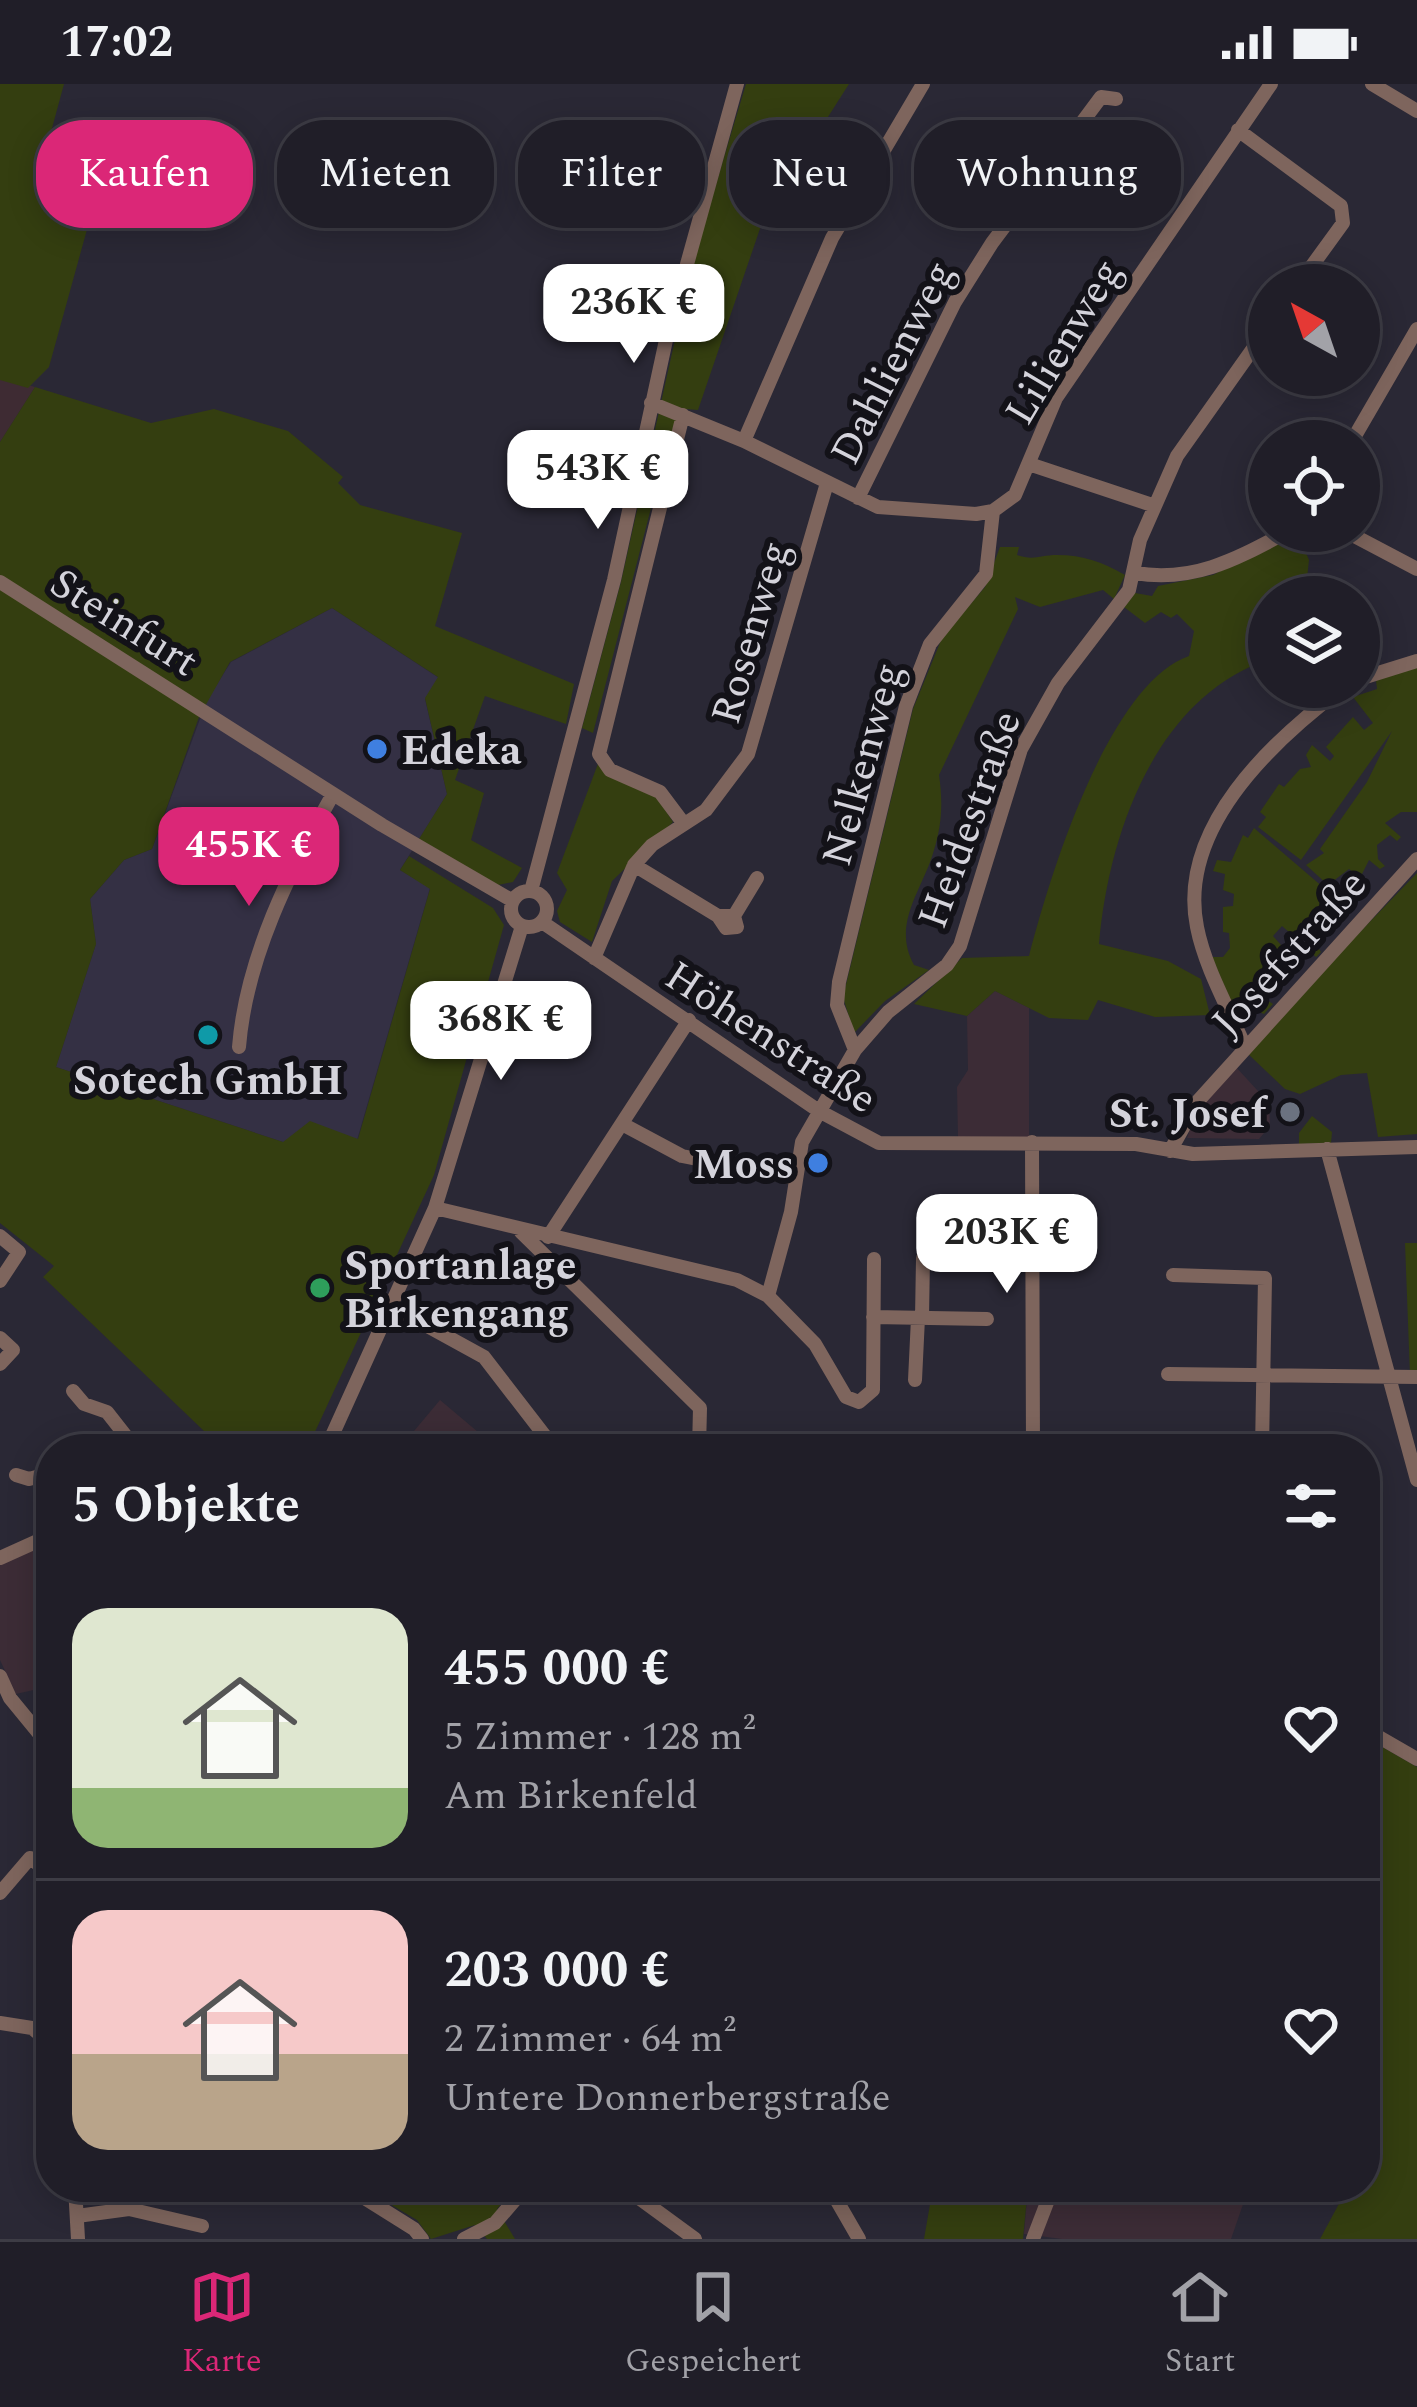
<!DOCTYPE html>
<html lang="de">
<meta charset="utf-8">
<style>
body{margin:0;font-family:Spectral,serif;background:#282730;color:#f1f3f6;height:100vh;display:flex;flex-direction:column;font-size:45px;white-space:nowrap}
*{box-sizing:border-box;margin:0}
p{font-size:39px;color:#a2a2a8}
.icon{flex:none;width:66px;height:66px;fill:none;stroke:currentColor;stroke-width:2;stroke-linecap:round;stroke-linejoin:round}
.map{position:relative;flex:1;overflow:hidden}
.side{position:absolute;left:36px;top:1350px;width:1344px;height:768px;display:flex;flex-direction:column;background:#201e28;border-radius:48px;box-shadow:0 6px 30px #0003,0 0 0 3px #3d3c45}
.side>*{flex:none}
.hud{position:absolute;left:36px;top:36px;width:1347px;height:108px;display:flex;gap:24px}
.needle{width:78px;rotate:320deg}
.tools{position:absolute;left:1248px;top:180px;display:grid;gap:24px}
.tools a{display:grid;place-items:center;width:132px;height:132px;border-radius:50%;background:#201e28;box-shadow:0 6px 30px #0003,0 0 0 3px #3d3c45;font-size:60px}
.price{position:absolute;translate:-50% -102px;padding:0 27px;border-radius:24px;background:#fff;color:#222;font-size:39px;line-height:78px;filter:drop-shadow(0 3px 6px #0008)}
.price::after{content:'';position:absolute;left:50%;top:72px;width:36px;height:27px;margin-left:-18px;background:inherit;clip-path:polygon(0 0,100% 0,50% 100%)}
.price.active{background:#db2777;color:#fff}
ul{padding:0;list-style:none}
li{display:flex;align-items:center;gap:36px;height:300px;padding:0 36px}
li+li{border-top:3px solid #3d3c45}
li span{display:grid;place-items:center;flex:none;width:336px;height:240px;border-radius:36px;color:#555}
li>.icon{margin-inline-start:auto}
span .icon{width:144px;height:144px;fill:#fffc;stroke-width:1}
li b{font-size:51px}
h2{display:flex;justify-content:space-between;align-items:center;height:144px;padding:0 36px;font-size:51px}
.chip{padding:0 42px;border-radius:48px;background:#201e28;box-shadow:0 6px 30px #0003,0 0 0 3px #3d3c45;font-size:42px;line-height:108px}
.chip.active{background:#db2777;color:#fff}
.status{display:flex;justify-content:space-between;align-items:center;height:84px;padding:0 60px;background:#201e28;direction:ltr}
.status svg{height:33px;fill:currentColor}
.menu{display:flex;justify-content:space-around;align-items:center;height:168px;border-top:3px solid #3d3c45;background:#201e28;font-size:33px;color:#a2a2a8}
.menu a{display:grid;justify-items:center;gap:6px}
.menu .active{color:#db2777}
.map>svg:first-child{display:block}
</style>
<div class="status"><b>17:02</b><svg viewBox="0 0 49 12"><path d="M0 12V9h3v3zM5 12V6h3v6zM10 12V3h3v9zM15 12V0h3v12zM26 1h20v11H26zM47 4h2v5h-2z"/></svg></div>
<div class="map">
<svg width="1417" height="2155" viewBox="0 0 1417 2155">
<rect width="100%" height="100%" fill="#2a2835"/>
<path fill="#3e2b33" d="M0,293L35,303L0,358Z"/>
<path fill="#343044" d="M332,524L439,594L425,615L447,710L400,786L430,804L357,1056L283,1058L56,983L96,860L90,815L124,776L152,765L207,616L231,578Z"/>
<path fill="#3c2c36" d="M995,907L1029,924V1055L958,1053L957,1003L968,986L967,932Z
M1235,982L1269,1019L1270,1042L1259,1055L1187,1054L1195,1032Z
M440,1316L478,1348L492,1365H399Z
M51,1457V1602L16,1610L0,1576V1478Z
M1028,2103H1249L1231,2155H1062L1024,2150Z"/>
<path fill="#343e10" d="M0,0H64L39,92L91,131L49,283L28,304L0,296Z
M746,0H849L764,133L698,326L686,325L651,424L593,649L582,644L621,498L691,184Z
M35,303L151,339L214,325L288,347L343,393L338,399L360,421L462,449L435,542L574,600L566,640L485,612L455,696L484,709L471,756L522,784L513,798L498,801L419,755L447,710L425,614L438,593L332,524L230,578L199,633L152,765L124,776L90,815L96,860L56,983L283,1058L310,1037L358,1055L430,805L400,786L409,772L493,824L504,841L434,1091L307,1365H206L204,1347L43,1193L54,1182L0,1139V358Z
M1297,448L1309,476L1305,513H1269V585L1259,579C1153,621 1108,754 1099,860L1168,877L1201,895L1210,931L1155,933L1098,916L1088,936L1049,934L995,907L967,932L914,920L962,874L1029,872C1049,794 1108,600 1189,572L1194,547L1177,530L1171,534L1161,528L1145,539L1124,523L1135,509L1152,512L1158,502L1213,491Z
M1000,463H1019L1017,471C1034,477 1040,471 1057,471C1083,471 1103,478 1125,491L1114,515L1103,506L1040,523L1015,513L1018,525L939,691C943,718 942,740 934,766C923,806 891,839 914,881L929,886L885,917L854,949L843,913L913,625L942,554L985,503Z
M1417,583V728H1401L1385,739L1401,753L1397,757L1390,751L1377,761L1378,775L1385,782L1380,785L1369,776L1360,794L1349,785L1328,801L1306,781L1324,769L1320,765L1367,698L1392,647L1301,776L1258,743L1266,733L1260,728L1279,700L1284,703L1300,685L1311,683L1306,671L1312,661L1330,677L1334,672L1326,663L1353,633L1364,646L1373,639L1353,613L1377,605L1376,596Z
M599,677L651,704L673,738L612,797L592,858L560,838L557,827L567,806L557,789Z
M1254,744L1338,816L1309,850L1321,868L1316,873L1303,861L1308,855L1303,850L1297,855L1282,842L1273,852L1289,870L1254,908L1273,920L1264,930L1247,923L1236,930L1212,873H1223L1230,864L1229,849L1223,848V823L1233,822L1234,810L1223,806L1225,790L1213,787L1217,776L1231,778L1243,751L1248,754Z
M1417,789V1050L1378,1053L1367,989L1341,991L1300,1010L1285,1005L1245,967Z
M1312,1032L1332,1048L1331,1059L1299,1060V1049Z
M1405,1159H1417V1291H1410Z
M780,1357L947,1359V1365H781Z
M1365,1653L1417,1683V2155H1320L1348,2103H1365Z
M361,2103H515L497,2125L515,2155H487L475,2141L431,2155L417,2136Z
M933,2103H1028L1023,2155H924Z"/>
<g fill="none" stroke-linecap="round" stroke-linejoin="round">
<path stroke="#7e655d" stroke-width="14" d="M1372,0L1417,27
M1238,46L1341,122L1343,139L1298,201
M651,319L744,357L878,423L976,430L993,427L1015,411L1056,314L1271,0
M683,331L599,670L610,686L660,708L684,740
M744,357L832,154L923,0
M1352,357L1417,245
M858,414L955,218L992,159L1101,13L1116,15
M1155,422L1177,372L1269,242
M1345,447L1417,485
M1135,489C1195,499 1238,474 1289,447
M0,498L382,741L513,817
M1359,595L1417,577
M634,781L718,832L726,844L737,843L734,832H718
M531,807L614,496L666,256L737,0
M511 825a18 18 0 1 1 36 0a18 18 0 1 1-36 0Z
M734,832L757,794
M542,838L819,1027L879,1059L1136,1060L1193,1070L1417,1063
M594,874L634,781L652,761L706,726L748,670L827,399
M239,963C246,874 290,787 333,710
M1245,963C1229,925 1205,884 1197,843C1177,744 1272,657 1344,603
M855,966L837,921L839,898L906,622L930,560L986,490L993,427
M624,1041L682,1072L794,1094
M1032,1058L1033,1365
M1327,1065L1417,1396
M1170,1067L1198,1017L1417,775
M435,1124L737,1196L768,1212
M521,1148L700,1324L699,1365
M0,1152L19,1168L0,1197
M548,1153L689,936
M874,1175L873,1306L859,1318L846,1313L815,1260L768,1212L791,1128L802,1058L855,966L888,928L947,881L960,862L1021,665L1058,599L1129,506L1140,456L1155,422L1029,380
M1173,1191L1265,1194L1262,1365
M393,1223L484,1273L555,1365
M873,1233L987,1235
M922,1234L923,1174
M0,1254L13,1266L0,1280
M1168,1290L1417,1293
M915,1296L918,1234
M73,1307L84,1320L107,1328L136,1365
M326,1365L435,1124L522,842
M16,1391L29,1395L51,1389
M0,1474L51,1451
M0,1592L10,1614L51,1664
M1365,1645L1417,1675
M0,1809L30,1774L51,1790
M0,1939L32,1944L51,1960
M75,2103L78,2155
M347,2103L414,2145L422,2155
M624,2103L695,2155
M829,2103L859,2155
M77,2132L129,2125L202,2142
M464,2155L495,2139L526,2103
M1033,2155L1053,2103"/>
</g>
<g fill="#3f7fe0" stroke="#131218" stroke-width="4.5">
<circle cx="377" cy="665" r="12"/>
<circle cx="818" cy="1079" r="12"/>
</g>
<circle fill="#0f9aa8" stroke="#131218" stroke-width="4.5" cx="208" cy="951" r="12"/>
<circle fill="#6b7280" stroke="#131218" stroke-width="4.5" cx="1290" cy="1028" r="12"/>
<circle fill="#2e9e5b" stroke="#131218" stroke-width="4.5" cx="320" cy="1204" r="12"/>
<g text-anchor="middle" stroke-width="12" stroke-linejoin="round" paint-order="stroke">
<g font-size="42" fill="#d4d3db" stroke="#131218">
<text transform="translate(1062 257) rotate(-59)" y="15">Lilienweg</text>
<text transform="translate(891 278) rotate(-63)" y="15">Dahlienweg</text>
<text transform="translate(125 537) rotate(32)" y="15">Steinfurt</text>
<text transform="translate(749 548) rotate(-74)" y="15">Rosenweg</text>
<text transform="translate(861 680) rotate(-75)" y="15">Nelkenweg</text>
<text transform="translate(968 735) rotate(-70)" y="15">Heidestraße</text>
<text transform="translate(1288 868) rotate(-48)" y="15">Josefstraße</text>
<text transform="translate(772 952) rotate(33)" y="15">Höhenstraße</text>
</g>
<g font-size="42" font-weight="bold" fill="#d4d3db" stroke="#131218" text-anchor="start">
<text x="401" y="680">Edeka</text>
<text x="208" y="1010" text-anchor="middle">Sotech GmbH</text>
<text x="1266" y="1043" text-anchor="end">St. Josef</text>
<text x="794" y="1094" text-anchor="end">Moss</text>
<text x="344" y="1195">Sportanlage<tspan x="344" dy="48">Birkengang</tspan></text>
</g>
</g>
</svg>
<div class="tools">
<a><svg class="needle" viewBox="-14 -14 28 28"><path d="M0-13l5 13h-10z" fill="#e53935"/><path d="M0 13l5-13h-10z" fill="#a2a2a8"/></svg></a>
<a><svg class="icon" aria-label="locate" viewBox="0 0 24 24"><circle cx="12" cy="12" r="6"/><path d="M12 2v4M12 18v4M2 12h4M18 12h4"/></svg></a>
<a><svg class="icon" aria-label="layers" viewBox="0 0 24 24"><path d="M12 4l9 5-9 5-9-5zM3 14l9 5 9-5"/></svg></a>
</div>
<b class="price" style="left:634px;top:282px">236K €</b>
<b class="price" style="left:598px;top:448px">543K €</b>
<b class="price active" style="left:249px;top:825px">455K €</b>
<b class="price" style="left:501px;top:999px">368K €</b>
<b class="price" style="left:1007px;top:1212px">203K €</b>
<div class="hud">
<a class="chip active">Kaufen</a>
<a class="chip">Mieten</a>
<a class="chip">Filter</a>
<a class="chip">Neu</a>
<a class="chip">Wohnung</a>
</div>
<section class="side">
<h2>5 Objekte<svg class="icon" aria-label="filters" viewBox="0 0 24 24"><path d="M4 7h16M4 17h16"/><circle cx="9" cy="7" r="2"/><circle cx="15" cy="17" r="2"/></svg></h2>
<ul>
<li><span style="background:linear-gradient(#dfe7d0 75%,#8fb573 0)"><svg class="icon" aria-label="home" viewBox="0 0 24 24"><path d="M3 11l9-7 9 7M6 9v11h12V9"/></svg></span><div><b>455 000 €</b><p>5 Zimmer · 128 m²</p><p>Am Birkenfeld</p></div><svg class="icon" aria-label="heart" viewBox="0 0 24 24"><path d="M12 20l-8-8c-3-5 5-10 8-4 3-6 11-1 8 4z"/></svg></li>
<li><span style="background:linear-gradient(#f6c9c9 60%,#b9a48a 0)"><svg class="icon" aria-label="home" viewBox="0 0 24 24"><path d="M3 11l9-7 9 7M6 9v11h12V9"/></svg></span><div><b>203 000 €</b><p>2 Zimmer · 64 m²</p><p>Untere Donnerbergstraße</p></div><svg class="icon" aria-label="heart" viewBox="0 0 24 24"><path d="M12 20l-8-8c-3-5 5-10 8-4 3-6 11-1 8 4z"/></svg></li>
</ul>
</section>
</div>
<nav class="menu">
<a class="active"><svg class="icon" aria-label="map" viewBox="0 0 24 24"><path d="M3 6l6-2 6 2 6-2v14l-6 2-6-2-6 2zM9 4v14M15 6v14"/></svg>Karte</a>
<a><svg class="icon" aria-label="saved" viewBox="0 0 24 24"><path d="M7 4h10v16l-5-4-5 4z"/></svg>Gespeichert</a>
<a><svg class="icon" aria-label="home" viewBox="0 0 24 24"><path d="M3 11l9-7 9 7M6 9v11h12V9"/></svg>Start</a>
</nav>
